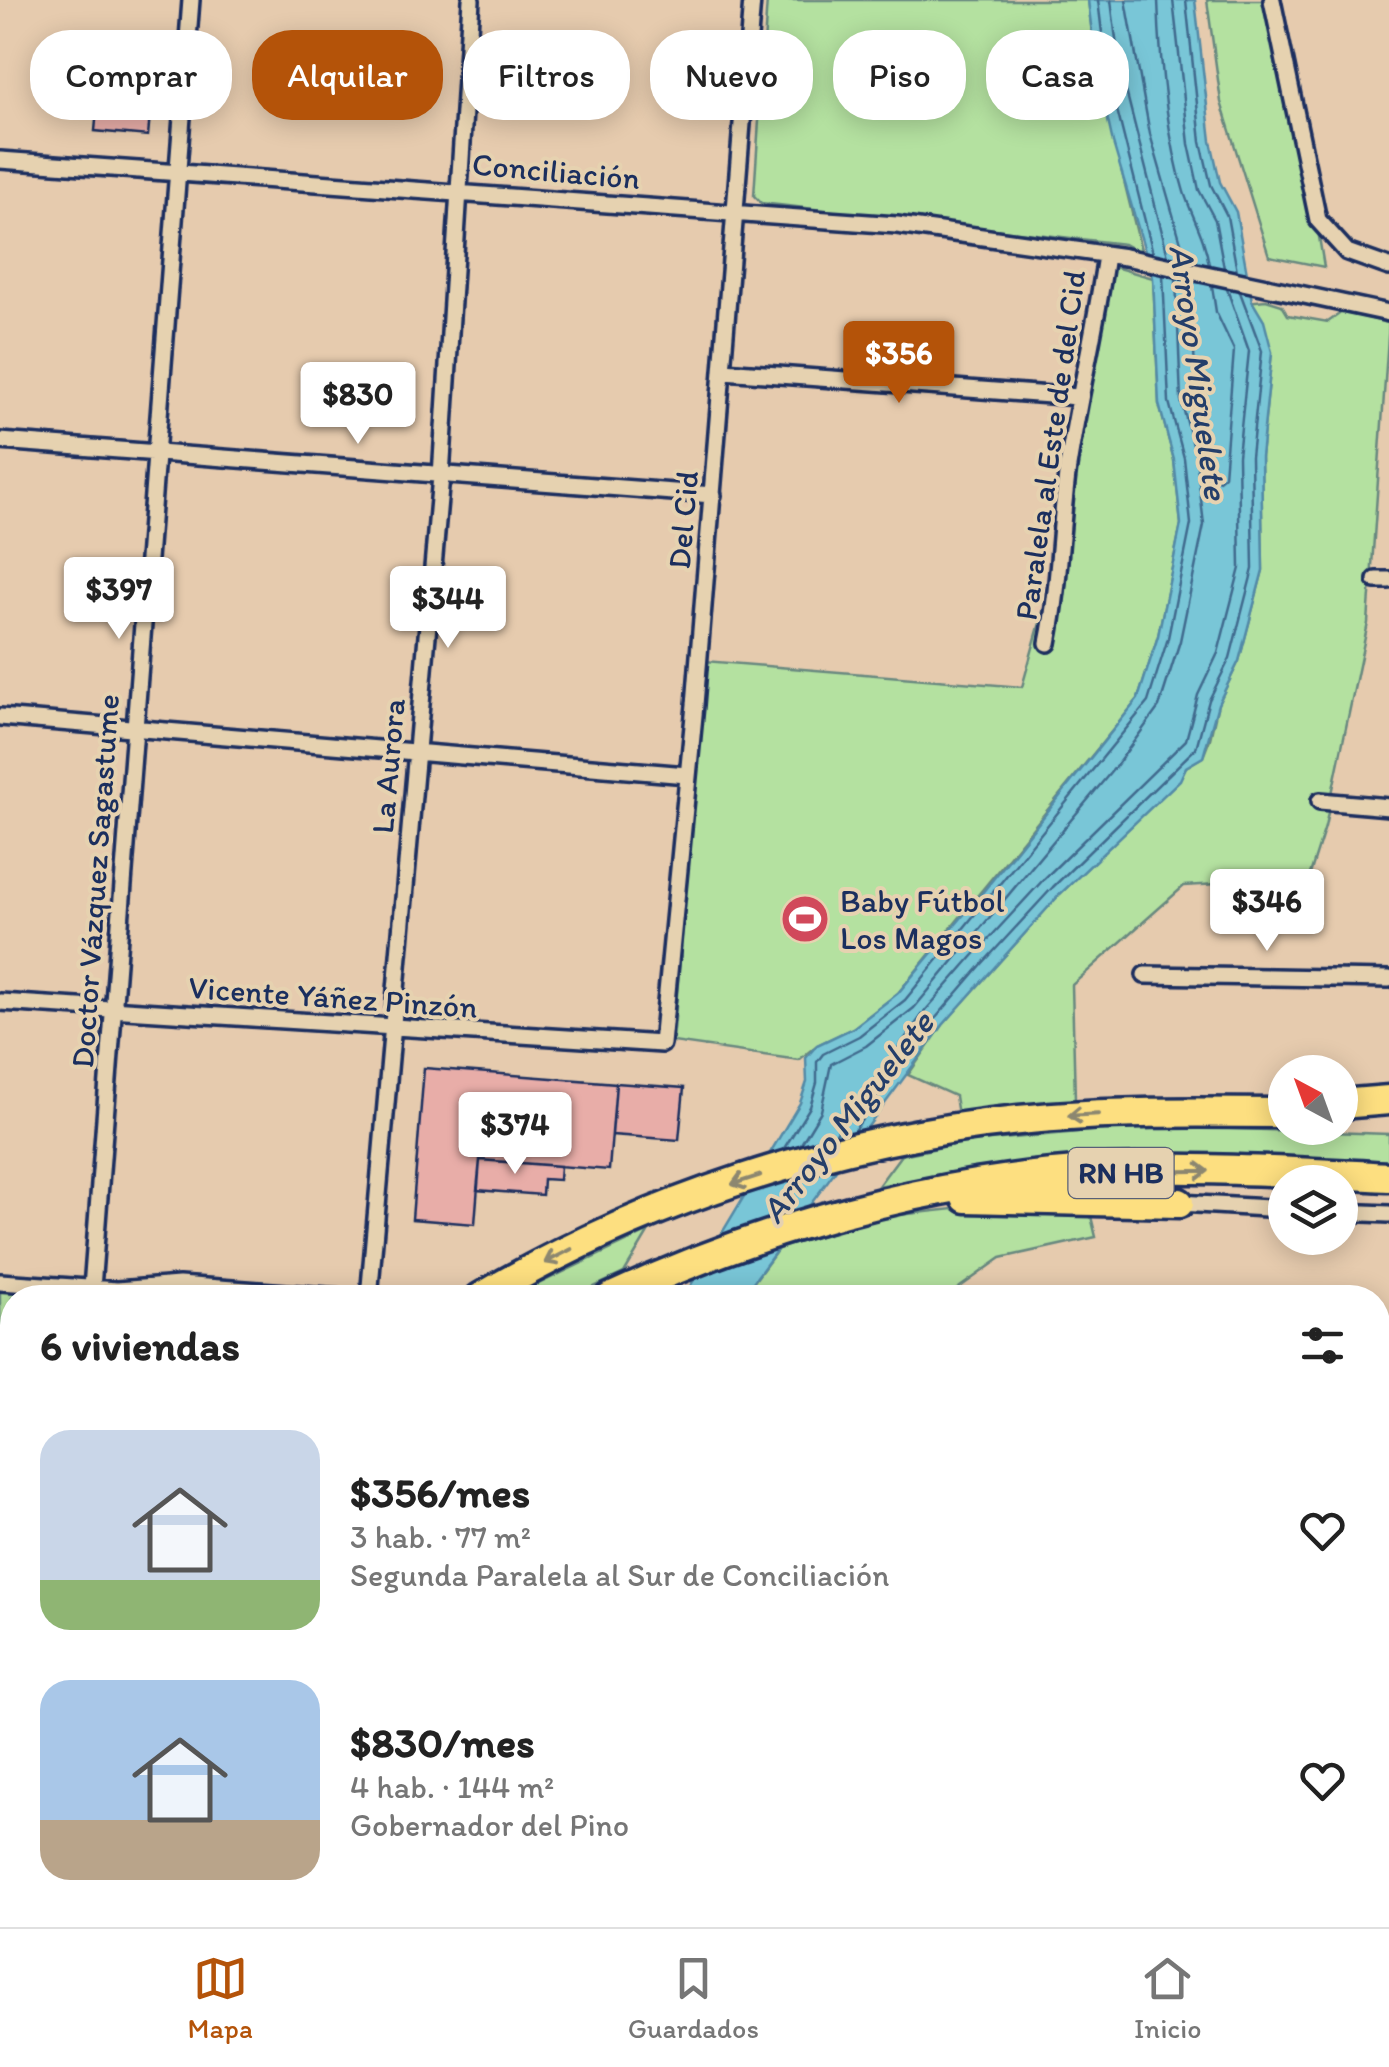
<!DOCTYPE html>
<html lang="es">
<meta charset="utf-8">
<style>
body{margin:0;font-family:Itim,sans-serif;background:#f2f2f2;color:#222;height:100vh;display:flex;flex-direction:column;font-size:38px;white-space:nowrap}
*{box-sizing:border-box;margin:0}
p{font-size:32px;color:#767676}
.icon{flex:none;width:55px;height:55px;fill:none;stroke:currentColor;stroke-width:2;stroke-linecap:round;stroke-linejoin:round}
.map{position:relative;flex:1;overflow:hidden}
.drawer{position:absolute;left:0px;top:1285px;width:1390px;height:642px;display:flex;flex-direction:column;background:#fff;border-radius:40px 40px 0 0;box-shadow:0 5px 25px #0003}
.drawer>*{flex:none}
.guide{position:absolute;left:30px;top:30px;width:1330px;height:90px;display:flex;gap:20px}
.needle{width:65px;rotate:319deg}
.controls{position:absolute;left:1268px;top:1055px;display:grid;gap:20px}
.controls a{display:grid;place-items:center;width:90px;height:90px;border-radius:50%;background:#fff;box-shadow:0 5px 25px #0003;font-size:50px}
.price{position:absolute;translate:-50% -85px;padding:0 22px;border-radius:10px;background:#fff;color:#222;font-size:32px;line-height:65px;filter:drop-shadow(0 2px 5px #0008)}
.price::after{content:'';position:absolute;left:50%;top:60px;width:30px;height:22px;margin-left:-15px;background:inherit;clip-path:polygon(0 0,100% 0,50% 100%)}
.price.selected{background:#b45309;color:#fff}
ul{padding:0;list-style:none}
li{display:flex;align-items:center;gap:30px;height:250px;padding:0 40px}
li span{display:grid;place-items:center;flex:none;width:280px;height:200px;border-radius:30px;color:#555}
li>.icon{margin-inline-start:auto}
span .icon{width:120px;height:120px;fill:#fffc;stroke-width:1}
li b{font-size:42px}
h2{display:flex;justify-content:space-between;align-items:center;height:120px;padding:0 40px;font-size:42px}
.chip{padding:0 35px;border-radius:40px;background:#fff;box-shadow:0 5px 25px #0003;font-size:35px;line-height:90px}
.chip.selected{background:#b45309;color:#fff}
.tab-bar{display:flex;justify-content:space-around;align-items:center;height:140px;border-top:2px solid #e0e0e0;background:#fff;font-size:28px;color:#767676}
.tab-bar a{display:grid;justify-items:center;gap:5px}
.tab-bar .selected{color:#b45309}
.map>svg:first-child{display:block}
</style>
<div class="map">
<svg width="1389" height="1927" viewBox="0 0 1389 1927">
<rect width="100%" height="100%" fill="#e6cbae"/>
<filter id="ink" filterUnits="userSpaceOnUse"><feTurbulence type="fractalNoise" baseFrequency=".01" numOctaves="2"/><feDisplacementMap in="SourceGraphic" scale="20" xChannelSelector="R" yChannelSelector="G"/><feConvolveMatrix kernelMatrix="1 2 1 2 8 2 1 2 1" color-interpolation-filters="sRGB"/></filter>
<g filter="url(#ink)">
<path fill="#b4e1a0" stroke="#68887f" stroke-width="2.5" d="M767,0H1088L1096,67L1142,254L1124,244L761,203L754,196Z
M1207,0H1280L1324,267L1269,256L1221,102Z
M1111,266L1153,278L1159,404L1174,460L1181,524L1158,636L1138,699L898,993L853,1028L817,1045L799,1060L673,1042L705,661L1022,687L1064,537Z
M1266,300L1282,305L1288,315L1328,322L1342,312L1389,323L1368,623L1325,827L1300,906L1253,882L1184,886L1072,985L1075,1100L958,1115L955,1096L908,1075L943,1025L1060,894L1179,780L1186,767L1203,757L1210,739L1218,704L1239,661L1263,570L1261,457L1272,352L1235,303Z
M1144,1126L1389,1134V1162C1218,1154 1047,1153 878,1186L901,1155L968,1142Z
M981,1206L1089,1208L1096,1237L1001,1258L946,1297L742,1298L778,1249L880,1217Z
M649,1231L624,1273L573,1297H511Z
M0,1291L80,1297L12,1298V1717L0,1735Z
M12,1772V1831L0,1852V1792Z
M482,1915H693V1927H480Z"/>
<path fill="#79c6d7" stroke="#538aa7" stroke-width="2.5" d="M1088,0H1195L1211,141L1220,182L1236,212L1252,301L1264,321L1272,352L1261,457L1263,570L1239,661L1218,704L1203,757L1186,767L1180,780L1060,894L943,1025L742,1297L683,1298L800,1103L807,1082L806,1058L817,1045L853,1028L898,993L978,898L1138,699L1158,636L1181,524L1174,460L1159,404L1153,278L1113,143L1096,67Z
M342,1915H482L480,1927H346Z"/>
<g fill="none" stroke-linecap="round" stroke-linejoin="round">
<path stroke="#416b8e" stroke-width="2.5" d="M1098,0L1106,66L1153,253
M1111,0L1119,63L1168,256
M1126,0L1150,134L1186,260
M1158,0C1160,61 1166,133 1184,192C1192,217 1205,237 1209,265
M1173,0L1189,144L1199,190L1215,220L1224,268
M1186,0L1201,142L1211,185L1227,216L1237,271
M1191,281L1196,397L1214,477L1219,480L1224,476L1234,350L1216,312L1212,286
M853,1132L935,1019L982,964L1053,887L1196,748L1209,700L1230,658L1253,569L1251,457L1262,351L1240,292
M834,1136L925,1011L973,956L1044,879L1186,740L1198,695L1218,653L1240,568L1238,456L1249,351L1227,289
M801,1144L821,1111L831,1064L866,1046L914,1008L1116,766L1159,707L1180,641L1204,525L1196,456L1181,400L1176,278
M783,1150L810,1107L817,1083V1062L823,1054L859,1036L905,1000L1148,702L1168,638L1191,524L1184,458L1169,402L1163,275"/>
</g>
<path fill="#e8ada8" stroke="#1b2f5e" stroke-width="2.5" d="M99,88L152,92L148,136L95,131Z
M424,1068L616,1083L609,1170L480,1160L475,1224L412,1219Z
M616,1083L684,1088L679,1140L612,1135Z
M480,1160L560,1166L559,1180L543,1179L542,1195L477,1190Z"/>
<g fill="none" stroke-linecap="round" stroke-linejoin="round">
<g stroke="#1b2f5e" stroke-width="22">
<path id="minor" d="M1272,0L1318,220L1347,252L1389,267
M0,160L897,225L1125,257L1389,313
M723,371L1078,397
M0,441L713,495
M1376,580H1389
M1048,643C1060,584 1060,526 1068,467C1079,395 1096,327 1106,255
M0,717L687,775
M1320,801L1389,807
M1145,975L1389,979
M0,1002L662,1044L695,705L752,0
M1179,1203L1285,1209
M1340,1212L1389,1214
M0,1282L117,1290L179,1285L354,1298
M92,1288L191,0
M369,1298L441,476L471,0"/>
</g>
<g stroke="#1b2f5e" stroke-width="35">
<path id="trunk" d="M1340,1104L1389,1100
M966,1198L1179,1203
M480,1298C642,1201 832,1139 1019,1120C1107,1111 1196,1112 1285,1113
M610,1298C737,1239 870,1198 1009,1179C1134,1162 1264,1170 1389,1177
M0,1764L12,1744
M0,1879L12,1855"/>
</g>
<use href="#minor" stroke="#e6d2b0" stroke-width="15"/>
<use href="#trunk" stroke="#fddf80" stroke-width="28"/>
</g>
<defs><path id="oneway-shaft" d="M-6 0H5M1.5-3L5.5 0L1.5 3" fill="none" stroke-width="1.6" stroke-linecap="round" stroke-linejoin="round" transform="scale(2.5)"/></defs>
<g stroke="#8c876f">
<use href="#oneway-shaft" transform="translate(1083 1115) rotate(177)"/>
<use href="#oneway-shaft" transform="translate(1194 1171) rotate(-1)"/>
<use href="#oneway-shaft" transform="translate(746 1180) rotate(162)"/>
<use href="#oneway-shaft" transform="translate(558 1256) rotate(153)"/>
</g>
</g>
<defs>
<g id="stadium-disc" transform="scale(2.5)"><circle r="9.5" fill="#d1495b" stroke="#e6d2b0"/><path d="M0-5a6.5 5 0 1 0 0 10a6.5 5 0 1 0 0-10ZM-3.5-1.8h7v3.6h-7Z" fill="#fff"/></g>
</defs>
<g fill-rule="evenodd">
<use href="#stadium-disc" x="805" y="919"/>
</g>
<g text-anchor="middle" stroke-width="8" stroke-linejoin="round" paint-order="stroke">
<rect fill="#e6d2b0" stroke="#586077" stroke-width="2.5" x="1068.5" y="1148" width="105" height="50" rx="8"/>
<g font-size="30" font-weight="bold" fill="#1b2f5e">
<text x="1121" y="1183">RN HB</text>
</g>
<g font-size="32" fill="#1b2f5e" stroke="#e6d2b0">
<text transform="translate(556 171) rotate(5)" y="11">Conciliación</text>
<text transform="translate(1050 445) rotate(-82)" y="11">Paralela al Este de del Cid</text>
<text transform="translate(683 520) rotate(-85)" y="11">Del Cid</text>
<text transform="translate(388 766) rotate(-85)" y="11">La Aurora</text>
<text transform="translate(95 881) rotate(-86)" y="11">Doctor Vázquez Sagastume</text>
<text transform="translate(333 997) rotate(4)" y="11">Vicente Yáñez Pinzón</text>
</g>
<g font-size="32" fill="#1b2f5e" stroke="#e6d2b0" text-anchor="start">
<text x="840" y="912">Baby Fútbol<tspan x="840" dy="37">Los Magos</tspan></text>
</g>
<g font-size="35" font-style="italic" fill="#243e6a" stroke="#e6d2b0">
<text transform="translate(1199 372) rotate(82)" y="12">Arroyo Miguelete</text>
<text transform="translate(847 1117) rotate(-52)" y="12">Arroyo Miguelete</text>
</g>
</g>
</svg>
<div class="controls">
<a><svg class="needle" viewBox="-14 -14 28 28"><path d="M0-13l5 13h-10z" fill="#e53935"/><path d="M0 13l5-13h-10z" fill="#767676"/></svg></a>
<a><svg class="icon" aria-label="layers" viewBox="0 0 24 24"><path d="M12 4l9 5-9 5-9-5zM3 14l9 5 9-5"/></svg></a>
</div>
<b class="price selected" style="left:899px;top:406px">$356</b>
<b class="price" style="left:358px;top:447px">$830</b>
<b class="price" style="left:119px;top:642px">$397</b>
<b class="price" style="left:448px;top:651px">$344</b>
<b class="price" style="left:1267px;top:954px">$346</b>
<b class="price" style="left:515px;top:1177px">$374</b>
<div class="guide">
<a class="chip">Comprar</a>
<a class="chip selected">Alquilar</a>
<a class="chip">Filtros</a>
<a class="chip">Nuevo</a>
<a class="chip">Piso</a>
<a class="chip">Casa</a>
</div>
<section class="drawer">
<h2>6 viviendas<svg class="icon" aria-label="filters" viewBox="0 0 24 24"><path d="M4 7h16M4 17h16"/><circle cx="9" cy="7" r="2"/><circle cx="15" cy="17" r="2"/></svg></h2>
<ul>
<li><span style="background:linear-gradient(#c9d6e8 75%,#8fb573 0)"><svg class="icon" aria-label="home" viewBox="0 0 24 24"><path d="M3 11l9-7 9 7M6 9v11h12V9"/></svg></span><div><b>$356/mes</b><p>3 hab. · 77 m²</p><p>Segunda Paralela al Sur de Conciliación</p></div><svg class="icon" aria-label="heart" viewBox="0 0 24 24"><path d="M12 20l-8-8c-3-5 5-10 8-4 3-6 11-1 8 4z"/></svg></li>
<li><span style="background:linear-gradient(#a9c7e8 70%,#b9a48a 0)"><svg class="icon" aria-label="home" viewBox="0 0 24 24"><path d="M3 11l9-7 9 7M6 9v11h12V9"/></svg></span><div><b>$830/mes</b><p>4 hab. · 144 m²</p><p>Gobernador del Pino</p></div><svg class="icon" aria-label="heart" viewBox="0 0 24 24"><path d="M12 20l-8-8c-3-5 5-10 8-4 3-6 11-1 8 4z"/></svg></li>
</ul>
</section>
</div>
<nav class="tab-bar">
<a class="selected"><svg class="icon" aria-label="map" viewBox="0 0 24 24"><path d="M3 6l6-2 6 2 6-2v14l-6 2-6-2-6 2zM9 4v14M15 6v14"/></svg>Mapa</a>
<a><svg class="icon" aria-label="saved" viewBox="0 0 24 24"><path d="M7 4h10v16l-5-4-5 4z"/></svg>Guardados</a>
<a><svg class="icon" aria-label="home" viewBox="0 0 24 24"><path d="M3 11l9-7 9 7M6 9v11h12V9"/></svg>Inicio</a>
</nav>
